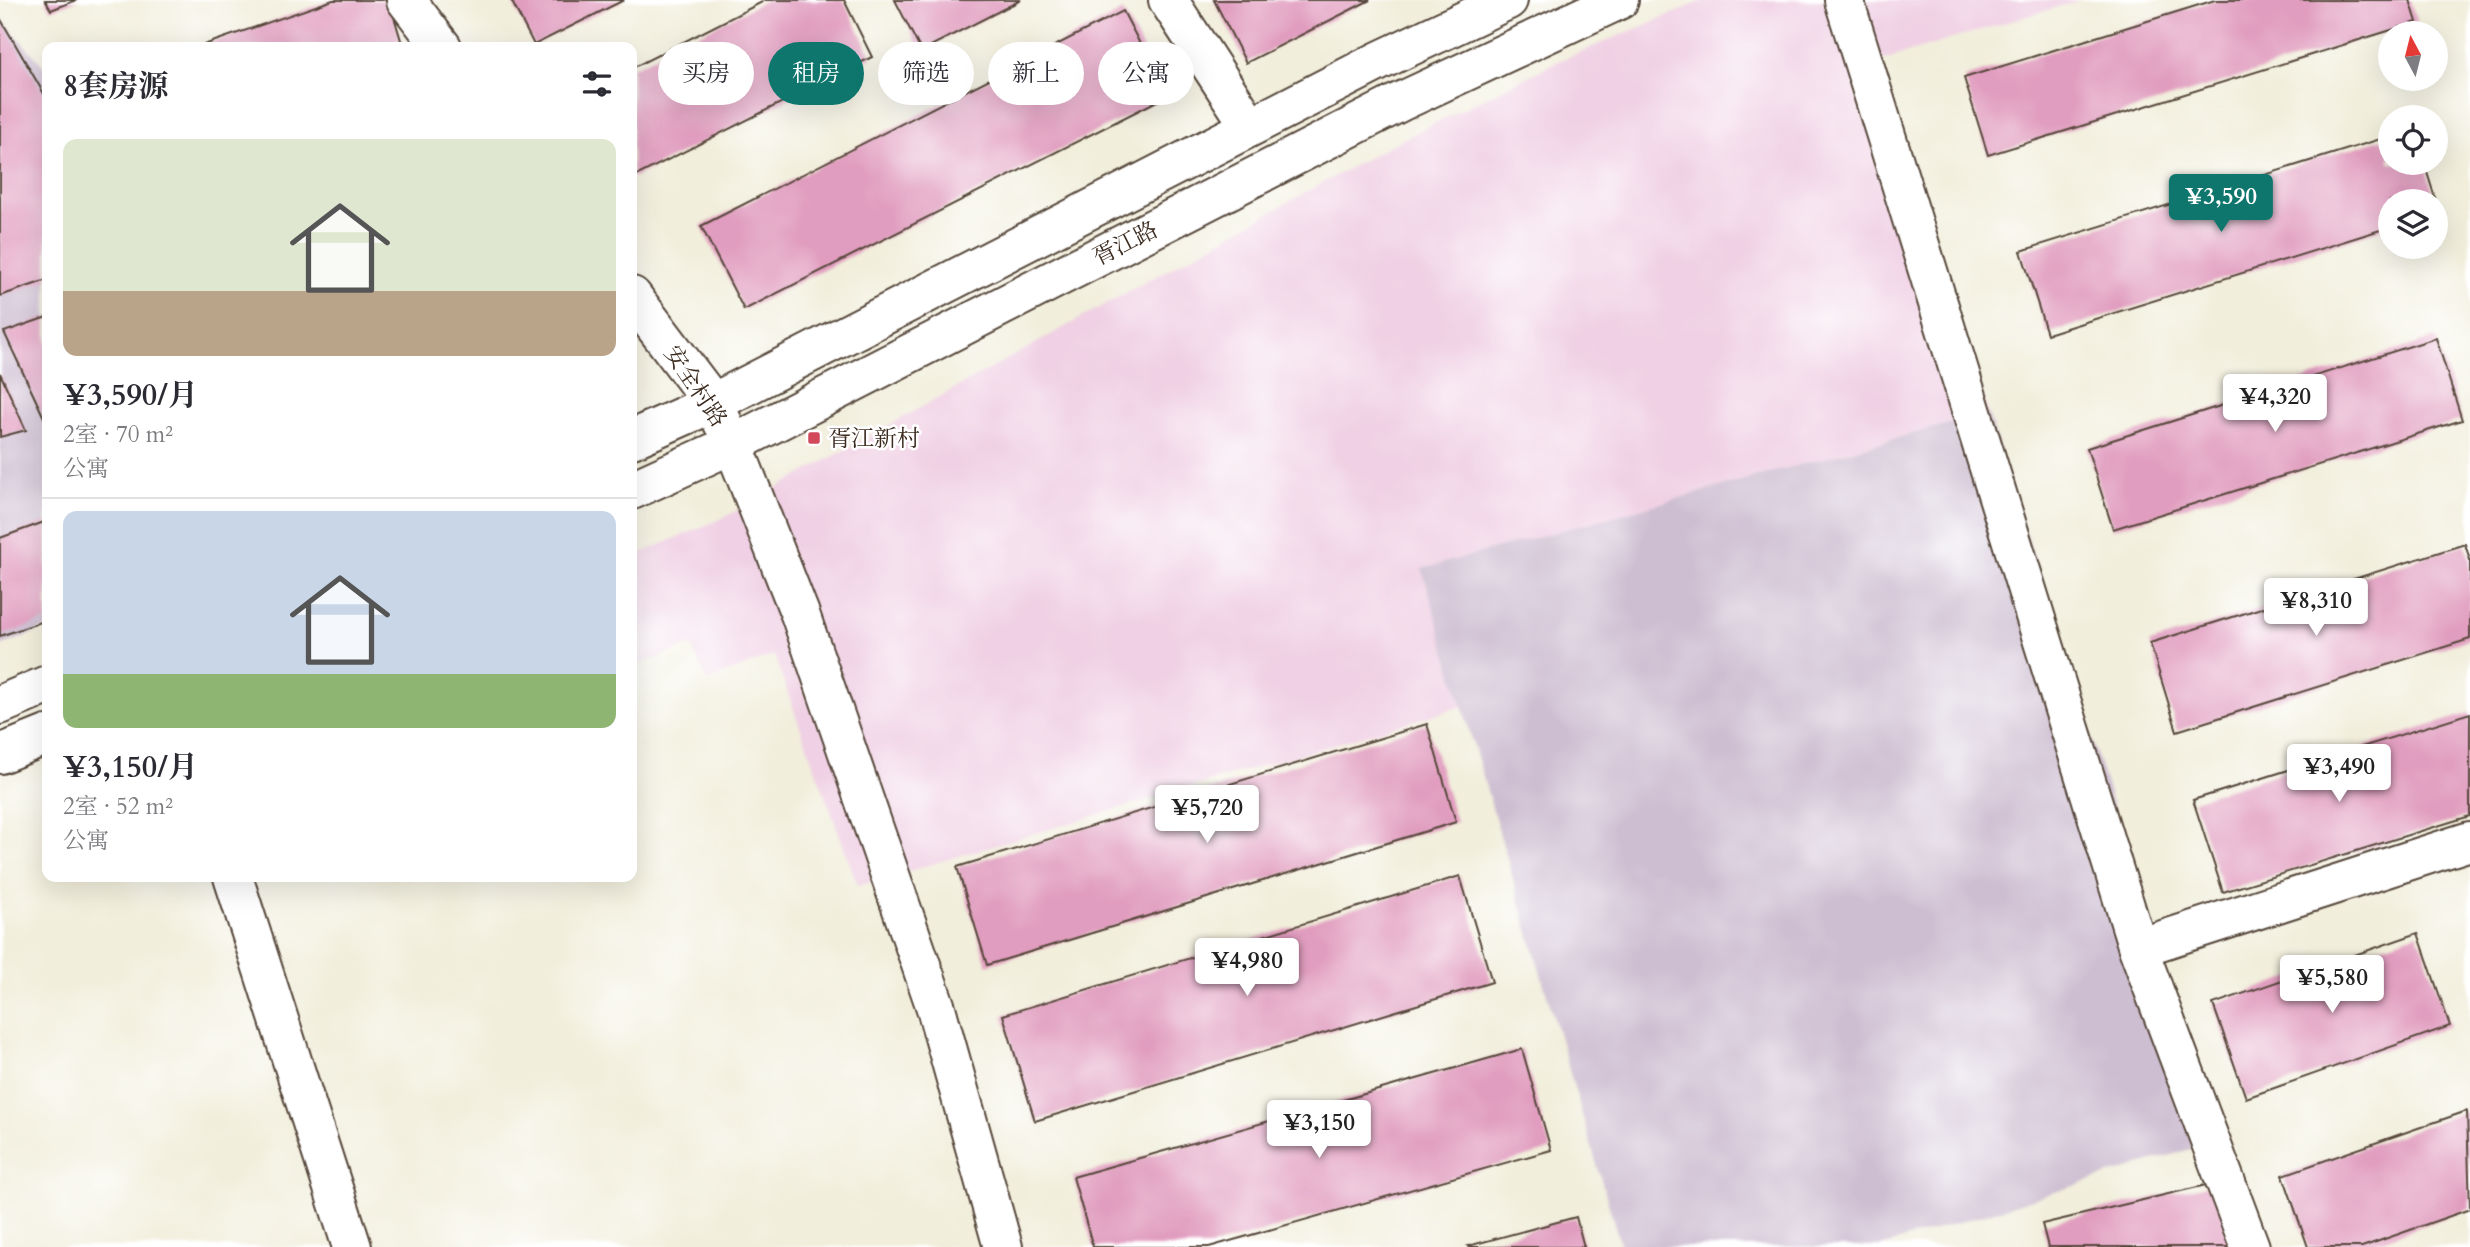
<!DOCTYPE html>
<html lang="zh">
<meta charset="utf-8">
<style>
body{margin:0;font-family:Cardo,"Noto Serif SC",serif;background:#f2f2f3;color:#2b2b33;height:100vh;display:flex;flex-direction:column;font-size:26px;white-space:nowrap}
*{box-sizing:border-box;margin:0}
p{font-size:23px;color:#7c7c81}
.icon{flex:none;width:38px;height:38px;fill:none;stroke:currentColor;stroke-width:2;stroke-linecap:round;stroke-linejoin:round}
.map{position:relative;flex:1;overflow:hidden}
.details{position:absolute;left:42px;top:42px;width:595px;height:840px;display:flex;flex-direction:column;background:#fff;border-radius:14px;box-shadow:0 7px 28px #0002}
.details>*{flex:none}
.top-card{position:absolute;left:658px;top:42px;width:665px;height:63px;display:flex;gap:14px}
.needle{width:46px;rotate:353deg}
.fabs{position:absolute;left:2378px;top:21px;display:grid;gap:14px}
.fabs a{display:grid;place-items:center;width:70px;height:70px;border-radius:50%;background:#fff;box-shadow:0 7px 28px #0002;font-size:35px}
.price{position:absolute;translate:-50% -60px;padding:0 16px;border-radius:7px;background:#fff;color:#222;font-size:23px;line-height:46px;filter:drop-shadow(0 2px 4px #0008)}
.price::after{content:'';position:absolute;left:50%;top:42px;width:21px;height:16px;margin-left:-10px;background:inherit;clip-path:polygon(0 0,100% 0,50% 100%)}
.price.current{background:#0f766e;color:#fff}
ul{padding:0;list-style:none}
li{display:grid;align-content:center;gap:14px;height:371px;padding:0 21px}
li+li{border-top:2px solid #e1e1e2}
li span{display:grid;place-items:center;height:217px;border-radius:14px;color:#555}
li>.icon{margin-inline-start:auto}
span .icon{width:126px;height:126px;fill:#fffc;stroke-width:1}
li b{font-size:30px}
h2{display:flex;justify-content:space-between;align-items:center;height:84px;padding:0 21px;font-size:30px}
.pill{padding:0 24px;border-radius:32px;background:#fff;box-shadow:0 7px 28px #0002;font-size:24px;line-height:63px}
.pill.current{background:#0f766e;color:#fff}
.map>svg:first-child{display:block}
</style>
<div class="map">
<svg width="2470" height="1247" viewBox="0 0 2470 1247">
<rect width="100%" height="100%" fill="#fff"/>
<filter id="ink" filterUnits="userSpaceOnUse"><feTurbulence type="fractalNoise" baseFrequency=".0143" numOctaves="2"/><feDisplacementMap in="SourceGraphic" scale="14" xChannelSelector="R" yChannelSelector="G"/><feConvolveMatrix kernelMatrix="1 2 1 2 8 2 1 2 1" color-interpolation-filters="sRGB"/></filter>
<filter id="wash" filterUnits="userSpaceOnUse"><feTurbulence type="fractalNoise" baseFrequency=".00686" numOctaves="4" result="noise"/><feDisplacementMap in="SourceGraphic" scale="28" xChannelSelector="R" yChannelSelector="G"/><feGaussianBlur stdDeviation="1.57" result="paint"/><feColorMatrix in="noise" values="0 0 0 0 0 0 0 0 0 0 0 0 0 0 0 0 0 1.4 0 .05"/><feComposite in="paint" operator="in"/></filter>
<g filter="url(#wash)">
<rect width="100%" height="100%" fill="#f1eedb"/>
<path fill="#f0d0e4" d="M1705,0H2080L1877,62L1988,413L1422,569L1463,706L858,886L774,655L707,681L691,645L632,667V557L725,517L1387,147L1556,62Z"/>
<path fill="#cebed1" d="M0,17L47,70V628L0,646Z
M1988,413L2219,1140L1881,1247H1621L1422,569Z"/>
<g id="blocks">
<path fill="#e19dbf" d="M45,0H77L51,10Z
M333,0H389L403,47H198Z
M511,0H624L534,45Z
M766,0H844L872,57L632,178V68Z
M895,0H1021L921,51Z
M1214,0H1370L1246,63Z
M2215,0H2410L2417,22L1988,155L1964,78Z
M1123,11L1167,96L744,310L701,226Z
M0,18L47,99V280L0,296Z
M2390,136V163H2424L2436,201H2390V227L2047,334L2021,251Z
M47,317V424L4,332Z
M2436,338L2462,420L2113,529L2087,448Z
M0,373L26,430L0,437Z
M47,521V620L0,636V538Z
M2465,544L2470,560V639L2177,731L2150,643Z
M2470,713V816L2223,892L2193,800Z
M1427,724L1456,822L987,965L957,867Z
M1460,876L1492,982L1035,1121L1003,1015Z
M2418,933L2450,1026L2246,1098L2213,1004Z
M1522,1049L1551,1150L1209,1247H1093L1073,1177Z
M2467,1111L2470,1209L2362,1247H2308L2283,1175Z
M2223,1181L2239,1247H2048L2042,1224Z
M1576,1217L1584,1247H1469L1468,1246Z"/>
</g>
</g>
<g filter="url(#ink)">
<use href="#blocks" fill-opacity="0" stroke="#56473a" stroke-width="2"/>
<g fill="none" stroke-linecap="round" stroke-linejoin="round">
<g stroke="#56473a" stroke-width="42">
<path id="street" d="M1168,0L1250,126
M1844,0L2138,948L2250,1247
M733,444L800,614L936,1008L1003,1247
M233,877L352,1247
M2138,948L2470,841"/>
</g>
<g stroke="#56473a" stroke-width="42">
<path id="secondary" d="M406,0L442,47
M632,296L713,403L724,425
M632,439L713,403L1379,61L1508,0
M632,490L733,444L1400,102L1619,0
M0,705L47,685
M0,754L47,735"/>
</g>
<use href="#street" stroke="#fff" stroke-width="38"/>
<use href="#secondary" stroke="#fff" stroke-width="38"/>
</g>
</g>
<rect fill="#d1495b" stroke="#fff" stroke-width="2.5" x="807" y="431" width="14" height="14" rx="3.5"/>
<g text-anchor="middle" stroke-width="5" stroke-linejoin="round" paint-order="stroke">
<g font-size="23" fill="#3b2a1e" stroke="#fff">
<text transform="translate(1125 243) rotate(-27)" y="8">胥江路</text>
<text transform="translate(696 386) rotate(56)" y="8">安全村路</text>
</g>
<g font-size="23" fill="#3b2a1e" stroke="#fff" text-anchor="start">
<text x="828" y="446">胥江新村</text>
</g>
</g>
</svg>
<div class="fabs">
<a><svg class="needle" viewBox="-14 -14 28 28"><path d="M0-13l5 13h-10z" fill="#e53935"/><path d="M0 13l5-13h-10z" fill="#7c7c81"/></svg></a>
<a><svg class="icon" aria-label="locate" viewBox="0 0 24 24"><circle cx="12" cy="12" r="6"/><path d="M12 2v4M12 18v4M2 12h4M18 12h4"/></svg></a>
<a><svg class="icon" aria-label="layers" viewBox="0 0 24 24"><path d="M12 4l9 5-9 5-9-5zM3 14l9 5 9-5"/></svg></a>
</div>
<b class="price current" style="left:2221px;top:234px">¥3,590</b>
<b class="price" style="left:2275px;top:434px">¥4,320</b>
<b class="price" style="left:2316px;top:638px">¥8,310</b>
<b class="price" style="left:2339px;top:804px">¥3,490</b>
<b class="price" style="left:1207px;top:845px">¥5,720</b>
<b class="price" style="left:1247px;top:998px">¥4,980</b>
<b class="price" style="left:2332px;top:1015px">¥5,580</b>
<b class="price" style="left:1319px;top:1160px">¥3,150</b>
<div class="top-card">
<a class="pill">买房</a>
<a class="pill current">租房</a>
<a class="pill">筛选</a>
<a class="pill">新上</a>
<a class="pill">公寓</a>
</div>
<section class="details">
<h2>8套房源<svg class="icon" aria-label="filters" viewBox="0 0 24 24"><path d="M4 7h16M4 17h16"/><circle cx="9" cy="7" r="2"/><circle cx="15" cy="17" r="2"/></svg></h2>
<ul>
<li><span style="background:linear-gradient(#dfe7d0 70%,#b9a48a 0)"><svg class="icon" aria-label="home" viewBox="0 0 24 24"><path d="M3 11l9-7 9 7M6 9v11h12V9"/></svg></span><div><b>¥3,590/月</b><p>2室 · 70 m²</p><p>公寓</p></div></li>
<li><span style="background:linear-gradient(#c9d6e8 75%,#8fb573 0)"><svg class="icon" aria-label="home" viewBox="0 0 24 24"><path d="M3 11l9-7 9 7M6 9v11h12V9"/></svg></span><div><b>¥3,150/月</b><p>2室 · 52 m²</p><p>公寓</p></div></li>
</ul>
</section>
</div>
